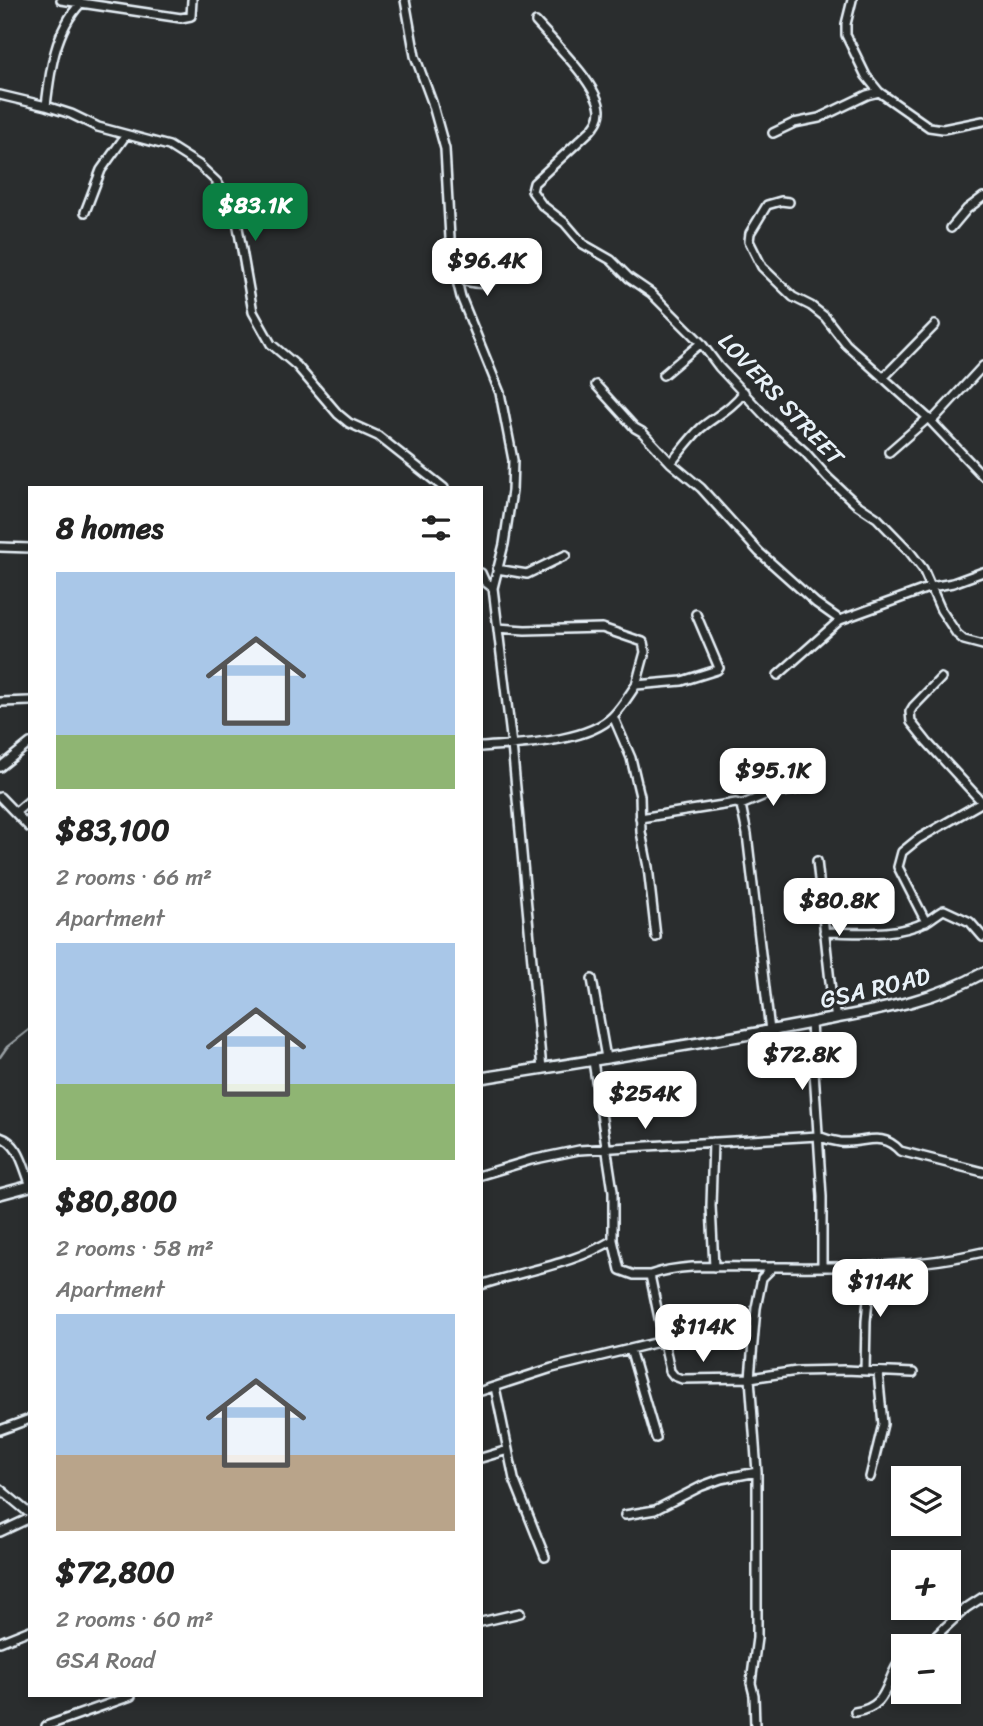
<!DOCTYPE html>
<meta charset="utf-8">
<style>
body{margin:0;font-family:Sriracha,sans-serif;background:#f6f6f6;color:#222;height:100vh;display:flex;flex-direction:column;font-size:26px;white-space:nowrap}
*{box-sizing:border-box;margin:0}
p{font-size:23px;color:#767676}
.icon{flex:none;width:38px;height:38px;fill:none;stroke:currentColor;stroke-width:2;stroke-linecap:round;stroke-linejoin:round}
.map{position:relative;flex:1;overflow:hidden}
.details{position:absolute;left:28px;top:486px;width:455px;height:1211px;display:flex;flex-direction:column;background:#fff;border-radius:0px;box-shadow:0 4px 10px #0003}
.details>*{flex:none}
.buttons{position:absolute;left:891px;top:1466px;display:grid;gap:14px}
.buttons a{display:grid;place-items:center;width:70px;height:70px;border-radius:0px;background:#fff;box-shadow:0 4px 10px #0003;font-size:35px}
.price{position:absolute;translate:-50% -60px;padding:0 16px;border-radius:14px;background:#fff;color:#222;font-size:23px;line-height:46px;filter:drop-shadow(0 2px 4px #0008)}
.price::after{content:'';position:absolute;left:50%;top:42px;width:21px;height:16px;margin-left:-10px;background:inherit;clip-path:polygon(0 0,100% 0,50% 100%)}
.price.active{background:#0b8043;color:#fff}
ul{padding:0;list-style:none}
li{display:grid;align-content:center;gap:14px;height:371px;padding:0 28px}
li span{display:grid;place-items:center;height:217px;border-radius:0px;color:#555}
li>.icon{margin-inline-start:auto}
span .icon{width:126px;height:126px;fill:#fffc;stroke-width:1}
li b{font-size:30px}
h2{display:flex;justify-content:space-between;align-items:center;height:84px;padding:0 28px;font-size:30px}
.map>svg:first-child{display:block}
</style>
<div class="map">
<svg width="983" height="1726" viewBox="0 0 983 1726">
<rect width="100%" height="100%" fill="#2a2d2e"/>
<filter id="ink" filterUnits="userSpaceOnUse"><feTurbulence type="fractalNoise" baseFrequency=".0143" numOctaves="2"/><feDisplacementMap in="SourceGraphic" scale="14" xChannelSelector="R" yChannelSelector="G"/><feConvolveMatrix kernelMatrix="1 2 1 2 8 2 1 2 1" color-interpolation-filters="sRGB"/></filter>
<g filter="url(#ink)">
<g fill="none" stroke-linecap="round" stroke-linejoin="round">
<path stroke="#989fa3" stroke-width="2.5" d="M0,1057L7,1047L30,1029"/>
<g stroke="#e8f1f8" stroke-width="12">
<path id="minor" d="M61,0L181,18L191,16L192,0
M405,0L415,56L432,102L445,149L451,256L461,297L500,393L513,460L512,491L504,544L493,588L512,745L542,1069
M852,0L846,24V35L866,76L879,92L929,127L943,129L983,121
M536,22C553,41 598,85 600,110C600,119 596,124 591,130L534,183L532,191L542,205L565,223L583,244L611,260L629,278L651,293L701,343L719,367L767,418L805,452L828,478L856,504L877,518L909,551L923,569L941,610L957,634L964,640L983,645
M0,95L46,106L71,114L98,127L169,146L199,165L217,182L236,216L253,312L271,344L297,366L338,414L349,423L378,436L444,488
M46,106C50,71 55,30 81,3
M773,133L794,123L819,118L867,95L879,92
M789,202L781,201L767,205L750,233L749,241L762,267L793,297L811,306L825,317L846,344L927,417L983,476
M85,212L101,170L126,135
M951,228L967,209L983,197
M456,279C480,284 485,289 503,270
M663,375L701,343
M883,378L935,325
M596,385L635,428L642,432L671,463L701,488L759,552L816,603L840,620
M932,421L983,366
M889,452L928,418
M671,463C681,451 690,438 701,428C717,415 731,409 744,392
M0,547L30,548
M497,569L527,574L566,555
M481,573L485,582L493,588
M498,628L525,630L602,628L643,642L645,652L636,685
M778,675L840,620L931,587L953,583L983,572
M941,678L913,707L910,712L911,722L927,742L982,802
M0,702L30,701
M613,716L631,758L640,796L641,832L648,867L656,937
M481,747C517,744 587,743 613,716C622,707 629,695 636,685L682,681L717,670L719,668L696,614
M0,767L30,743
M0,797L30,828
M741,805L765,795L798,789
M16,812L30,800
M640,818L736,803L741,805L747,834L770,1031
M817,861L831,991L836,1018
M926,922L898,867L902,852L918,839L981,803
M824,932C856,932 896,937 925,922C932,919 937,913 944,910L970,922L983,937
M592,979L606,1058
M811,1023L822,1197V1266
M0,1137C19,1143 23,1165 30,1183
M713,1142L711,1206L714,1267
M481,1175L531,1160L579,1150L818,1136C825,1139 833,1141 840,1142C865,1144 881,1130 900,1151L983,1172
M613,1240L620,1270L634,1275H650
M481,1285C525,1270 572,1265 613,1240V1191L593,1061
M630,1349L656,1438
M865,1371L866,1321L871,1266
M913,1373L845,1370L797,1371L750,1378L682,1379L674,1376L670,1371L650,1275C683,1263 722,1267 757,1267C833,1267 909,1270 983,1252
M495,1387L514,1479L545,1557
M481,1391L552,1368L663,1341
M0,1430L30,1419
M481,1458L508,1450
M870,1477L883,1424L878,1372
M0,1489L30,1514
M625,1515L655,1510L702,1486L721,1479L757,1472
M0,1532L30,1518
M481,1622L520,1613
M0,1642L30,1630
M924,1647L966,1608L983,1597
M855,1712C892,1706 883,1680 903,1657
M46,1726L131,1696
M755,1726L754,1695L751,1683L757,1638V1472L750,1378L756,1308L762,1278L773,1267"/>
</g>
<g stroke="#e8f1f8" stroke-width="14">
<path id="tertiary" d="M481,1078C591,1061 701,1044 811,1023C870,1011 930,1003 983,973
M0,1194L30,1186"/>
</g>
<use href="#minor" stroke="#2a2d2e" stroke-width="7"/>
<use href="#tertiary" stroke="#2a2d2e" stroke-width="9"/>
</g>
</g>
<g text-anchor="middle" stroke-width="5" stroke-linejoin="round" paint-order="stroke">
<g font-size="24" fill="#e8f1f8" stroke="#2a2d2e">
<text transform="translate(781 399) rotate(47)" y="8">LOVERS STREET</text>
<text transform="translate(875 988) rotate(-13)" y="8">GSA ROAD</text>
</g>
</g>
</svg>
<div class="buttons">
<a><svg class="icon" aria-label="layers" viewBox="0 0 24 24"><path d="M12 4l9 5-9 5-9-5zM3 14l9 5 9-5"/></svg></a>
<a>+</a>
<a>−</a>
</div>
<b class="price active" style="left:255px;top:243px">$83.1K</b>
<b class="price" style="left:487px;top:298px">$96.4K</b>
<b class="price" style="left:773px;top:808px">$95.1K</b>
<b class="price" style="left:839px;top:938px">$80.8K</b>
<b class="price" style="left:802px;top:1092px">$72.8K</b>
<b class="price" style="left:645px;top:1131px">$254K</b>
<b class="price" style="left:880px;top:1319px">$114K</b>
<b class="price" style="left:703px;top:1364px">$114K</b>
<section class="details">
<h2>8 homes<svg class="icon" aria-label="filters" viewBox="0 0 24 24"><path d="M4 7h16M4 17h16"/><circle cx="9" cy="7" r="2"/><circle cx="15" cy="17" r="2"/></svg></h2>
<ul>
<li><span style="background:linear-gradient(#a9c7e8 75%,#8fb573 0)"><svg class="icon" aria-label="home" viewBox="0 0 24 24"><path d="M3 11l9-7 9 7M6 9v11h12V9"/></svg></span><div><b>$83,100</b><p>2 rooms · 66 m²</p><p>Apartment</p></div></li>
<li><span style="background:linear-gradient(#a9c7e8 65%,#8fb573 0)"><svg class="icon" aria-label="home" viewBox="0 0 24 24"><path d="M3 11l9-7 9 7M6 9v11h12V9"/></svg></span><div><b>$80,800</b><p>2 rooms · 58 m²</p><p>Apartment</p></div></li>
<li><span style="background:linear-gradient(#a9c7e8 65%,#b9a48a 0)"><svg class="icon" aria-label="home" viewBox="0 0 24 24"><path d="M3 11l9-7 9 7M6 9v11h12V9"/></svg></span><div><b>$72,800</b><p>2 rooms · 60 m²</p><p>GSA Road</p></div></li>
</ul>
</section>
</div>
